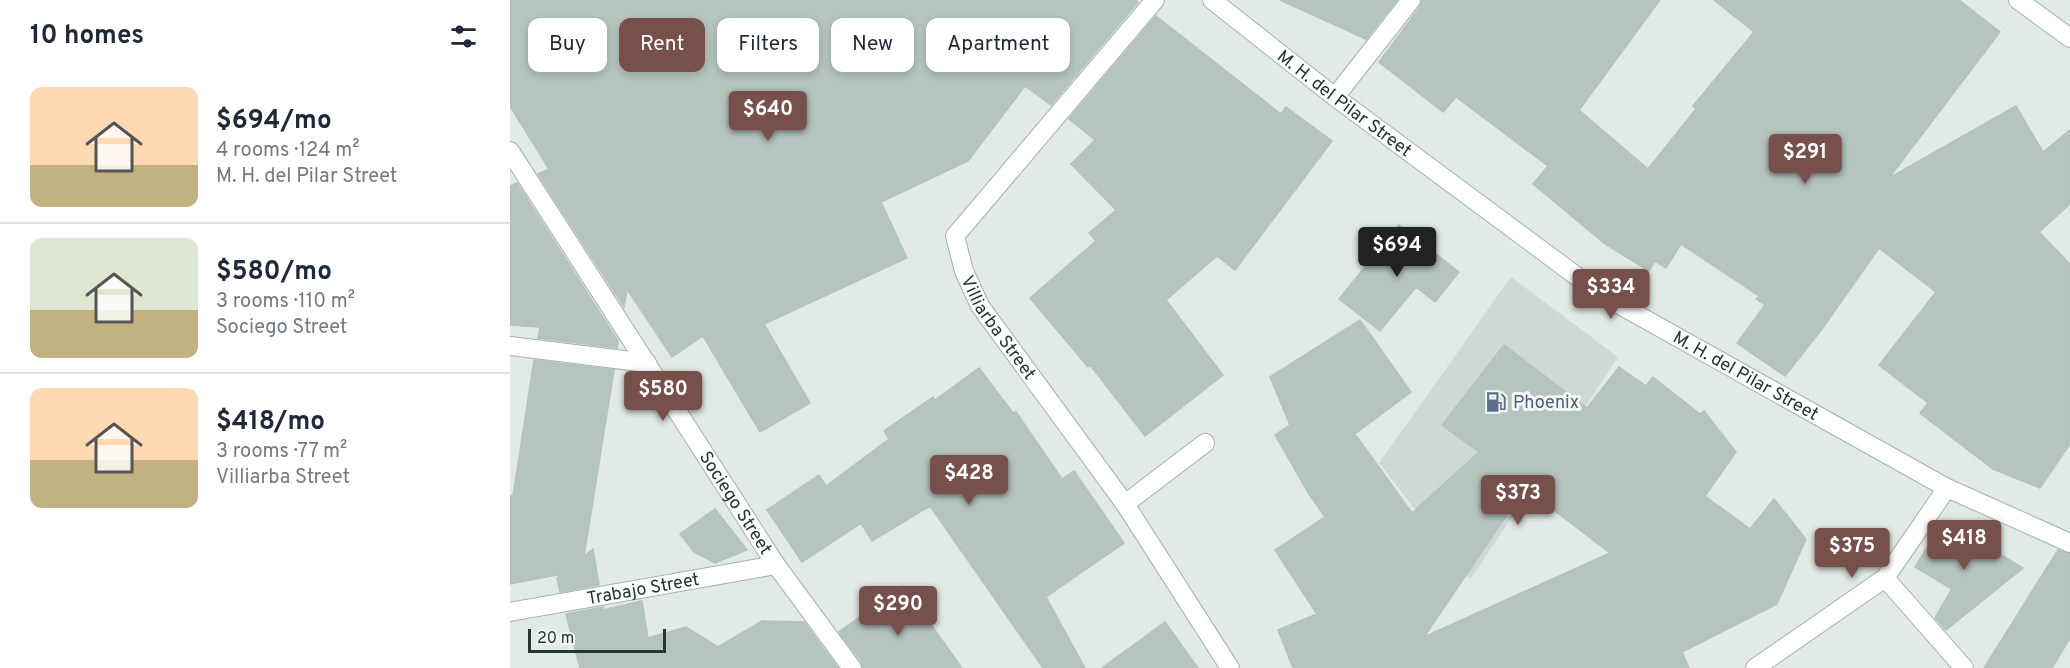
<!DOCTYPE html>
<meta charset="utf-8">
<style>
body{margin:0;font-family:Overpass,sans-serif;background:#f6f6f7;color:#1f2937;height:100vh;display:flex;flex-direction:column;font-size:22px;white-space:nowrap}
*{box-sizing:border-box;margin:0}
p{font-size:20px;color:#747a83}
.icon{flex:none;width:33px;height:33px;fill:none;stroke:currentColor;stroke-width:2;stroke-linecap:round;stroke-linejoin:round}
.map{position:relative;flex:1;overflow:hidden}
.details{display:flex;flex-direction:column;background:#fff;width:510px}
.details>*{flex:none}
.top-card{position:absolute;left:18px;top:18px;width:570px;height:54px;display:flex;gap:12px}
.scale{position:absolute;left:18px;bottom:15px;width:138px;box-sizing:border-box;padding-left:6px;border:3px solid #233832;border-top:0;font-size:16px;line-height:21px;white-space:nowrap;color:#233832;-webkit-text-stroke:4px #f1f7f3;paint-order:stroke}
.price{position:absolute;translate:-50% -51px;padding:0 14px;border-radius:6px;background:#77504c;color:#fff;font-size:20px;line-height:39px;filter:drop-shadow(0 2px 3px #0008)}
.price::after{content:'';position:absolute;left:50%;top:36px;width:18px;height:14px;margin-left:-9px;background:inherit;clip-path:polygon(0 0,100% 0,50% 100%)}
.price.active{background:#222;color:#fff}
ul{padding:0;list-style:none}
li{display:flex;align-items:center;gap:18px;height:150px;padding:0 30px}
li+li{border-top:2px solid #e0e1e3}
li span{display:grid;place-items:center;flex:none;width:168px;height:120px;border-radius:12px;color:#555}
li>.icon{margin-inline-start:auto}
span .icon{width:72px;height:72px;fill:#fffc;stroke-width:1}
li b{font-size:26px}
h2{display:flex;justify-content:space-between;align-items:center;height:72px;padding:0 30px;font-size:26px}
.chip{padding:0 21px;border-radius:12px;background:#fff;box-shadow:0 3px 9px #0003;font-size:21px;line-height:54px}
.chip.active{background:#77504c;color:#fff}
main{display:flex;flex:1;min-height:0}
.map>svg:first-child{display:block}
</style>
<main>
<section class="details">
<h2>10 homes<svg class="icon" aria-label="filters" viewBox="0 0 24 24"><path d="M4 7h16M4 17h16"/><circle cx="9" cy="7" r="2"/><circle cx="15" cy="17" r="2"/></svg></h2>
<ul>
<li><span style="background:linear-gradient(#ffd9b3 65%,#c2b280 0)"><svg class="icon" aria-label="home" viewBox="0 0 24 24"><path d="M3 11l9-7 9 7M6 9v11h12V9"/></svg></span><div><b>$694/mo</b><p>4 rooms · 124 m²</p><p>M. H. del Pilar Street</p></div></li>
<li><span style="background:linear-gradient(#dfe7d0 60%,#c2b280 0)"><svg class="icon" aria-label="home" viewBox="0 0 24 24"><path d="M3 11l9-7 9 7M6 9v11h12V9"/></svg></span><div><b>$580/mo</b><p>3 rooms · 110 m²</p><p>Sociego Street</p></div></li>
<li><span style="background:linear-gradient(#ffd9b3 60%,#c2b280 0)"><svg class="icon" aria-label="home" viewBox="0 0 24 24"><path d="M3 11l9-7 9 7M6 9v11h12V9"/></svg></span><div><b>$418/mo</b><p>3 rooms · 77 m²</p><p>Villiarba Street</p></div></li>
</ul>
</section>
<div class="map">
<svg width="1560" height="668" viewBox="0 0 1560 668">
<rect width="100%" height="100%" fill="#e1eae5"/>
<path fill="#cfd9d4" d="M1001,277L1108,357L960,580L869,463Z"/>
<path fill="#b6c4be" stroke="#b4c2bc" stroke-width="1.5" fill-rule="evenodd" d="M0,0H626L628,2L541,105L515,86L458,161L371,202L397,258L254,324L300,403L250,432L193,336L162,357L117,289L114,307L28,174L39,169L0,106Z
M770,0H887L856,39Z
M912,0H1150L1069,110L1138,169L1186,109L1183,106L1244,32L1204,0H1449L1490,32L1379,178L1506,106L1533,152L1560,130V204L1529,232L1560,264V444L1530,488L1483,469L1410,413L1418,403L1369,365L1426,292L1369,248L1312,329L1275,376L1227,343L1255,305L1246,299L1249,296L1171,244L1156,268L1145,261L1139,271L1095,244L1023,184L1038,166L946,97L933,112L869,62L910,7Z
M646,16L771,114L776,107L822,141L725,270L707,256L656,300L713,375L635,436L580,365L578,367L520,298L586,241L579,233L606,210L561,164L585,140L559,119Z
M7,183L108,341L107,348L28,338L30,327L0,325V186Z
M889,225L949,272L925,302L906,287L870,331L829,299Z
M850,320L901,392L845,434L902,513L969,452L932,425L994,345L1077,408L1109,367L1136,386L1143,377L1190,414L1194,411L1226,452L1195,496L1240,529L1264,499L1296,539L1267,604L1172,652L1179,668H783L768,630L807,614L765,550L815,517L799,494L765,435L780,425L760,377ZM1015,488L1100,553L914,637Z
M24,360L104,370L74,556L83,549L89,585L50,592L47,578L52,574L0,584V496H3Z
M469,368L503,413L506,412L552,479L564,471L614,543L536,597L575,668H533L420,506L362,541L351,523L292,562L257,510L309,475L316,486L379,439L374,431L423,397L425,400Z
M205,509L237,550L205,563L184,552L170,534Z
M1434,520L1513,568L1436,630L1425,618L1442,589L1405,567Z
M1548,550L1560,554V638L1542,668H1474Z
M393,586L452,668H353L351,661L329,632Z
M132,601L138,638L176,627L208,647L252,621L294,622L328,668H70L56,614L93,607V610Z
M655,622L688,668H592Z"/>
<g fill="none" stroke-linecap="round" stroke-linejoin="round">
<g stroke="#a4b1ac" stroke-width="20">
<path id="lane" d="M615,504L695,443"/>
</g>
<g stroke="#a4b1ac" stroke-width="20">
<g id="street">
<path id="s1" d="M645,0L445,236L454,271L470,306L615,504L720,668"/>
<path d="M1508,0L1560,38"/>
<path d="M825,97L901,0"/>
<path id="s2" d="M0,151L266,565L342,668"/>
<path d="M0,346L137,363"/>
<path d="M1375,578L1454,668"/>
<path id="s3" d="M0,612L266,565"/>
<path d="M1245,668L1375,578L1437,488"/>
</g>
</g>
<g stroke="#a1b4ac" stroke-width="20">
<g id="secondary">
<path id="s4" d="M702,0L825,97L1092,295L1437,488L1560,543"/>
</g>
</g>
<use href="#lane" stroke="#fff" stroke-width="18"/>
<use href="#street" stroke="#fff" stroke-width="18"/>
<use href="#secondary" stroke="#fff" stroke-width="18"/>
</g>
<defs>
<g id="fuel-bare" transform="scale(1.62)"><path d="M-5.5-6h7V0h2V4h1.3V-2.5L3-4.5l.8-.8L6-3V5H2.5V1h-1V6h-7ZM-4.2-4.7v3.2H.2V-4.7Z" fill="#5c6f8a" stroke="#f1f7f3" stroke-width="2.5" paint-order="stroke"/></g>
</defs>
<g fill-rule="evenodd">
<use href="#fuel-bare" x="986" y="402"/>
</g>
<g text-anchor="middle" stroke-width="6" stroke-linejoin="round" paint-order="stroke">
<g font-size="18" fill="#233832" stroke="#f1f7f3">
<text dy="6" stroke="none"><textPath href="#s4" startOffset="168">M. H. del Pilar Street</textPath></text>
<text dy="6" stroke="none"><textPath href="#s1" startOffset="412">Villiarba Street</textPath></text>
<text dy="6" stroke="none"><textPath href="#s4" startOffset="654">M. H. del Pilar Street</textPath></text>
<text dy="6" stroke="none"><textPath href="#s2" startOffset="418">Sociego Street</textPath></text>
<text dy="6" stroke="none"><textPath href="#s3" startOffset="135">Trabajo Street</textPath></text>
</g>
<g font-size="18" fill="#4e5e75" stroke="#f1f7f3" text-anchor="start">
<text x="1003" y="408">Phoenix</text>
</g>
</g>
</svg>
<div class="scale">20 m</div>
<b class="price" style="left:258px;top:142px">$640</b>
<b class="price" style="left:1295px;top:185px">$291</b>
<b class="price active" style="left:887px;top:278px">$694</b>
<b class="price" style="left:1101px;top:320px">$334</b>
<b class="price" style="left:153px;top:422px">$580</b>
<b class="price" style="left:459px;top:506px">$428</b>
<b class="price" style="left:1008px;top:526px">$373</b>
<b class="price" style="left:1454px;top:571px">$418</b>
<b class="price" style="left:1342px;top:579px">$375</b>
<b class="price" style="left:388px;top:637px">$290</b>
<div class="top-card">
<a class="chip">Buy</a>
<a class="chip active">Rent</a>
<a class="chip">Filters</a>
<a class="chip">New</a>
<a class="chip">Apartment</a>
</div>
</div>
</main>
